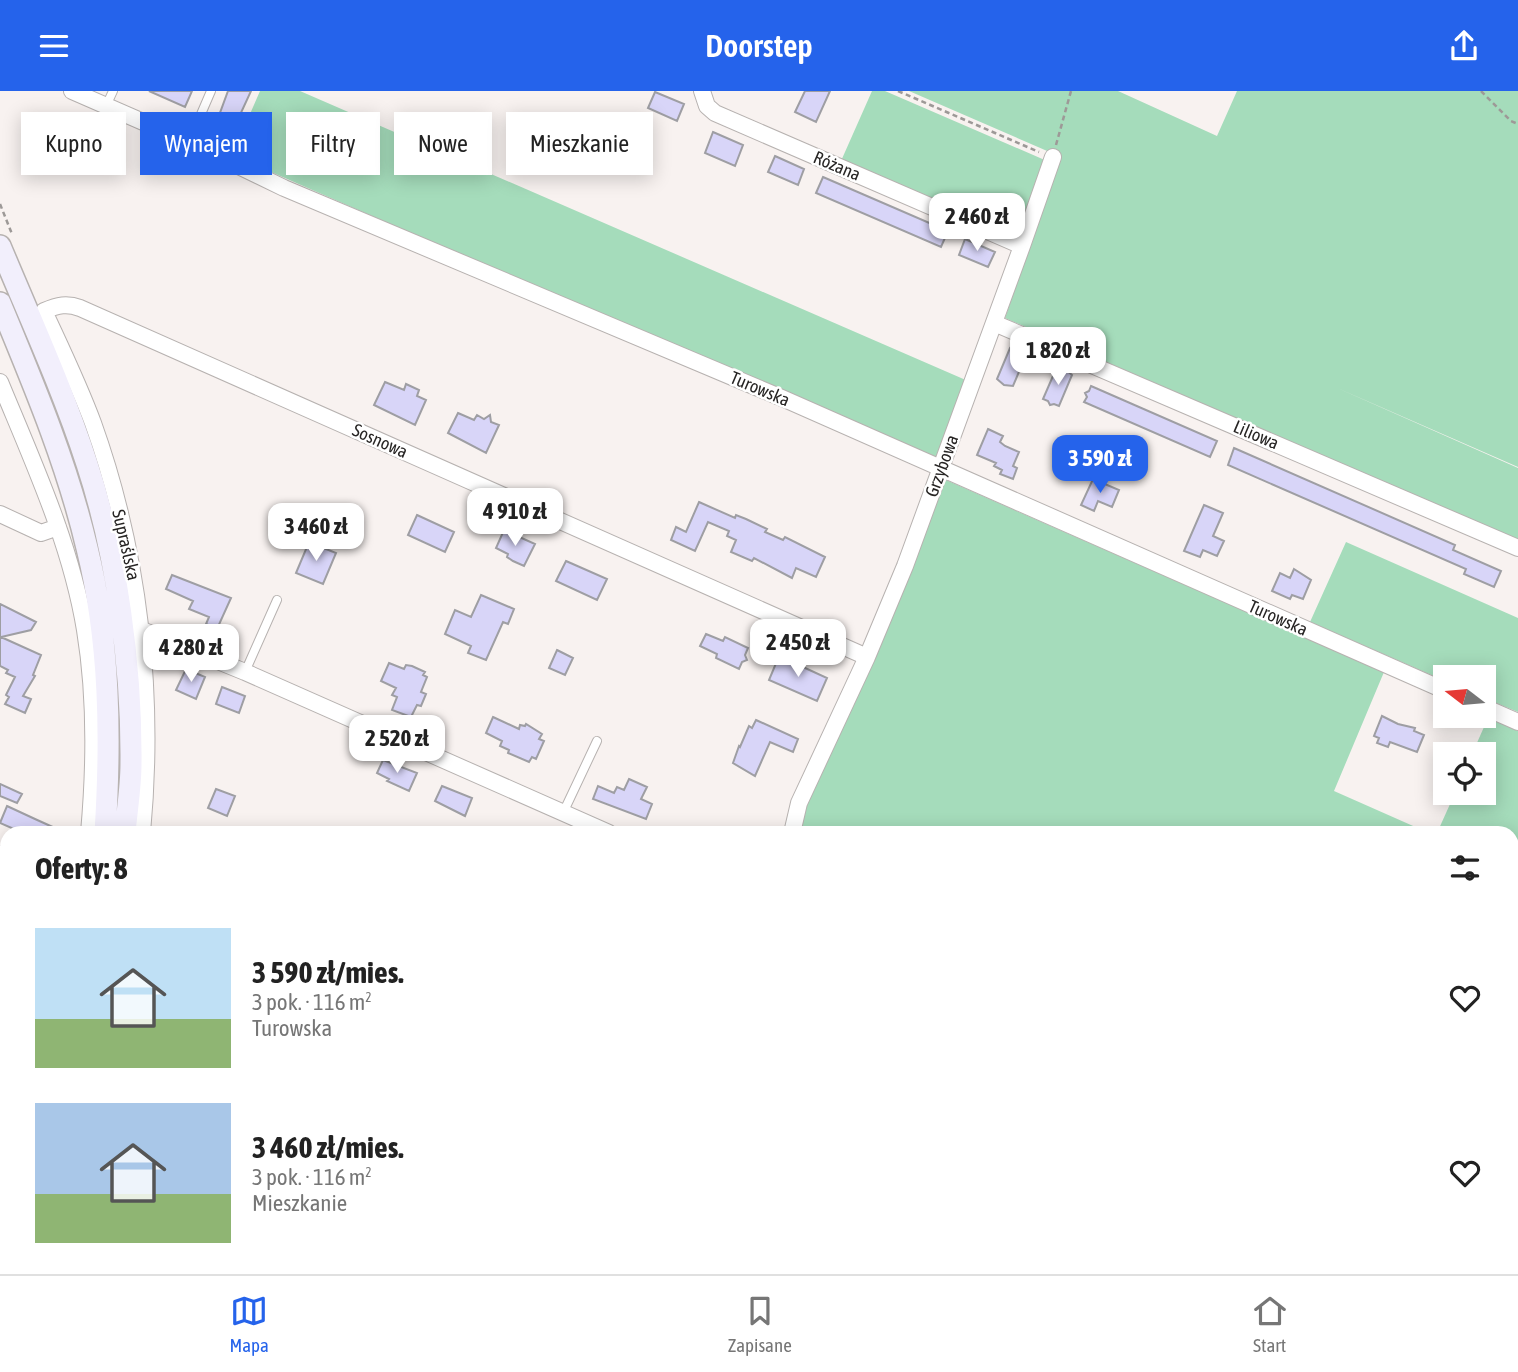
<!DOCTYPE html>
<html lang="pl">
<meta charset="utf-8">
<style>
body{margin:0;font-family:"Asap Condensed",sans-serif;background:#f6f6f6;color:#222;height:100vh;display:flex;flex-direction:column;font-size:26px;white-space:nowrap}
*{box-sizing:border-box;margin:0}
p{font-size:23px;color:#767676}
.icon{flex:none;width:38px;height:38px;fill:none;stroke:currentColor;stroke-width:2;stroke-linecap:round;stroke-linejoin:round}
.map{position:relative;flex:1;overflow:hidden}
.drawer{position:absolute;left:0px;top:735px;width:1519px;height:448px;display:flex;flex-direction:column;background:#fff;border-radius:21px 21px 0 0;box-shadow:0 4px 18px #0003}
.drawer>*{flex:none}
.top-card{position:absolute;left:21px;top:21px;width:700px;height:63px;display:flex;gap:14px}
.needle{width:46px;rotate:286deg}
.tools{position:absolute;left:1433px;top:574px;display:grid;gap:14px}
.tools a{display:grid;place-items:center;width:63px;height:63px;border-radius:0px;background:#fff;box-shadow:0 4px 18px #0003;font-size:35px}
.price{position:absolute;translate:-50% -60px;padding:0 16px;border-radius:14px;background:#fff;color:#222;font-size:23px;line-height:46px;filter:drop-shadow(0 2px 4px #0008)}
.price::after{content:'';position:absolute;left:50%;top:42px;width:21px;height:16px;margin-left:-10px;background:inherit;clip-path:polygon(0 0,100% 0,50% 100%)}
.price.current{background:#2563eb;color:#fff}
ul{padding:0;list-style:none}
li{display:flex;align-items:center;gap:21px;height:175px;padding:0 35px}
li span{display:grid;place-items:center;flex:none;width:196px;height:140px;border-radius:0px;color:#555}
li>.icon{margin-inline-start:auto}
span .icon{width:84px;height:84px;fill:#fffc;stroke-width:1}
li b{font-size:30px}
h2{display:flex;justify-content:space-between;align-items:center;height:84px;padding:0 35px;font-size:30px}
.pill{padding:0 24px;border-radius:0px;background:#fff;box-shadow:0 4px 18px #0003;font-size:24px;line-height:63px}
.pill.current{background:#2563eb;color:#fff}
header{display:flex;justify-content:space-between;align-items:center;height:91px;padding:0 35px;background:#2563eb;color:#fff;font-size:32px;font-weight:600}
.tab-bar{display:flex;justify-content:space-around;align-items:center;height:98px;border-top:2px solid #e0e0e0;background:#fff;font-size:19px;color:#767676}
.tab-bar a{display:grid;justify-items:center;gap:4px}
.tab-bar .current{color:#2563eb}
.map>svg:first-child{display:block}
</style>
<header><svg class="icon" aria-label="menu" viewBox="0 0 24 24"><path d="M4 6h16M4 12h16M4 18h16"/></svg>Doorstep<svg class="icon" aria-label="share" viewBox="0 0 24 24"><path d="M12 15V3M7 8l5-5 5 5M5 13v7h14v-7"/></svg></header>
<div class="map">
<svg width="1518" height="1183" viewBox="0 0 1518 1183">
<rect width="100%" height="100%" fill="#f8f2f0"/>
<path fill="#a5dcbb" d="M260,0H300L968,290L938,372L232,64Z
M872,0H885L1047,70L1020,147L841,70Z
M909,0H1118L1217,45L1237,0H1518V376L1335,296L1518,377V451L1005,227L1061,66Z
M946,389L1384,581L1334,700L1429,742H796L800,729Z
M1346,451L1518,527V621L1484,607V586H1446L1445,590L1310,531Z
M1488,627L1518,640V1136L1512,1134V742H1437L1455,702H1484V663H1472Z
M1512,1141L1518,1144V1183H1307L1299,1176H1512Z
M824,1176H915L937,1183H821Z
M1068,1176H1281L1306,1183H1064Z"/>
<path fill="#d8d5f8" stroke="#9e9ea3" stroke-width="2" d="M149,0H192L185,16Z
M228,0H251L234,37L217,30Z
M805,0H830L816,31L795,21Z
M655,1L684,13L677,30L648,17Z
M713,41L743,54L735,75L705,62Z
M775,65L804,78L798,94L768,81Z
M823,86L948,140L941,156L816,102Z
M965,148L995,161L988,176L959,164Z
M1010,257L1015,259L1019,258L1021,262L1026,264L1013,295L1004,294L997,288Z
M1056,278H1065L1072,284L1059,315L1054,313L1050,314L1048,310L1043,308Z
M385,291L404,299L406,293L419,299L417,305L426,309L415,334L374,314Z
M1091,295L1217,350L1210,366L1084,311L1087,306L1085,302L1089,300Z
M458,322L474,329L477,324L484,328L490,324L491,331L499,334L486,362L448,342Z
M988,338L1003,345L1000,351L1005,355L1019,361L1013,375L1017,377L1013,388L1000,383L1002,379L994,375L996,372L977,364Z
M1234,357L1455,454L1453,459L1501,480L1494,496L1464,483L1466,478L1228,374Z
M1093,388L1119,399L1112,416L1098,410L1094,420L1081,414Z
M699,411L735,427L736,424L746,428L767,438L765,441L783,449L785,446L825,466L816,486L796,477L792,487L754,467L752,470L731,461L736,449L727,445L729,440L708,431L695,460L671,449L676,436L686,441Z
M1204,414L1223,422L1213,445L1224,450L1217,465L1203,459L1200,466L1184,460Z
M417,424L454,441L445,461L408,444Z
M504,439L535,453L524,475L513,470L507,466L508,463L496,457Z
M309,451L336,462L323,493L296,482Z
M566,470L607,488L597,509L556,490Z
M1294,478L1311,489L1303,508L1292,504L1290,508L1272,500L1280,482L1290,487Z
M172,484L231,507L217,538L206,533L209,526L189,518L193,510L166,498Z
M481,504L514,518L508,533L503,531L486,569L468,562L471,555L445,543L455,519L471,526Z
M0,513L36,531L31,539L1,546L41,564L33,584L35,585L23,605L31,608L25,622L5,613L9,606L6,604L15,586L6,582L8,579L0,575Z
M706,543L723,550L725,546L748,557L745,564L747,569L742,571L739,578L716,567L717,563L700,555Z
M557,559L573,567L565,584L549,577Z
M779,565L827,587L817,610L769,589Z
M389,572L404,578L406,574L412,575L425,581L423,584L427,586L421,601L426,603L421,615L417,614L411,626L392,619L397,606L392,604L396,597L381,590Z
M186,578L205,586L196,608L176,599Z
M222,596L245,605L239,622L216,613Z
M1382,625L1398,633L1415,637L1414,640L1424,644L1417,661L1390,651L1388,656L1377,652L1379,647L1374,645Z
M493,626L519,638L520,634L525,635L526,633L542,643L539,648L544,650L536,668L532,666L529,671L508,662L509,659L500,655L502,650L486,642Z
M756,629L798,648L793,661L770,651L755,685L733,672L739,655L740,656L749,635L752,637Z
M383,669L417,682L409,700L387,690L389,688L377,682Z
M629,688L647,696L641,708L652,713L646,728L593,708L598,695L614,702L617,696L624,699Z
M0,693L22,703L17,712L0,705Z
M442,695L472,707L465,725L435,710Z
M216,698L235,705L227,725L208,717Z
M7,715L35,728L66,742H23L0,732Z"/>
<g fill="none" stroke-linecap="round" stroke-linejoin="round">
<g stroke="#b7b2b0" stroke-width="10">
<path id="service" d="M106,15L113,0
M189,51L211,0
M245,581L277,509
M563,722L597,650"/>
</g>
<g stroke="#b7b2b0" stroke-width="18">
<path id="minor" d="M72,0L189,51L284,97L782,307L1446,600
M702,0L707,15L715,22L1022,155
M994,232L1518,457
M0,291C33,371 71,453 85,539C96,606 95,675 89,742
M0,423L41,442L58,436
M142,539L245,581L609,742
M1484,616L1518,631
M142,742C155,604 140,463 93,332C79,294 61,257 44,220C58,214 67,212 80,217L867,566
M792,742L799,712L867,566L905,475L1022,155L1053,66
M0,763L7,766
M0,1004L7,989
M344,1176L360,1183
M0,1179L7,1164"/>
</g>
<g stroke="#b7b2b0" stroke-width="24">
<path id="secondary" d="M0,155C30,227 63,299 87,373C117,464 132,577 131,673C131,696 127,719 125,742
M0,212C33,292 67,372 87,457C110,550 111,647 105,742
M0,1086L7,1070
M0,1135L7,1119"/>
</g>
<path stroke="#9d9997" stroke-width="2.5" stroke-dasharray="5 3.5" stroke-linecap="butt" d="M898,0L1039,61
M1481,0L1511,30L1518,33
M1056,54L1071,0
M0,113L12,143
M1512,1137L1518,1140"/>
<use href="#service" stroke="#fff" stroke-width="8"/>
<use href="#minor" stroke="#fff" stroke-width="16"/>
<use href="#secondary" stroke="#f2effc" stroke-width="21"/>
</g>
<g text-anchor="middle" stroke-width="5" stroke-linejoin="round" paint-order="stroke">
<g font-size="18" fill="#272524" stroke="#fff">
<text transform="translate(837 75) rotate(23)" y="6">Różana</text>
<text transform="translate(760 298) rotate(23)" y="6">Turowska</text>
<text transform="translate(1256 344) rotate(23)" y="6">Liliowa</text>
<text transform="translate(380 350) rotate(24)" y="6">Sosnowa</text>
<text transform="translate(942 375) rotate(-70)" y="6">Grzybowa</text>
<text transform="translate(126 454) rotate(77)" y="6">Supraślska</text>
<text transform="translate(1278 527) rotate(24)" y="6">Turowska</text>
</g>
</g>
</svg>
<div class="tools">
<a><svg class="needle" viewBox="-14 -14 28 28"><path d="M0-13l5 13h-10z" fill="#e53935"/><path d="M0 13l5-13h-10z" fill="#767676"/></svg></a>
<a><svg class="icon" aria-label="locate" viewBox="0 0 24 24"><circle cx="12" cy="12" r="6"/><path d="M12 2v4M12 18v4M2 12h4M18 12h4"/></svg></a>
</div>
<b class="price" style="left:977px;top:162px">2 460 zł</b>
<b class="price" style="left:1058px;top:296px">1 820 zł</b>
<b class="price current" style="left:1100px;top:404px">3 590 zł</b>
<b class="price" style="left:515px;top:457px">4 910 zł</b>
<b class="price" style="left:316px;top:472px">3 460 zł</b>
<b class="price" style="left:798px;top:588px">2 450 zł</b>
<b class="price" style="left:191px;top:593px">4 280 zł</b>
<b class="price" style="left:397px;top:684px">2 520 zł</b>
<div class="top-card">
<a class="pill">Kupno</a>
<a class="pill current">Wynajem</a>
<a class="pill">Filtry</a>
<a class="pill">Nowe</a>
<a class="pill">Mieszkanie</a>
</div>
<section class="drawer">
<h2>Oferty: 8<svg class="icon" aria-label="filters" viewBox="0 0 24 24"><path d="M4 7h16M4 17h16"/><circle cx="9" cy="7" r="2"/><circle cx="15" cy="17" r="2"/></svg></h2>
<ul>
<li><span style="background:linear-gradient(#bfe0f5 65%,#8fb573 0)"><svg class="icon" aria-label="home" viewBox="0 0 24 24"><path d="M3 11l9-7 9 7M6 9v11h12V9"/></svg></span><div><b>3 590 zł/mies.</b><p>3 pok. · 116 m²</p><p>Turowska</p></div><svg class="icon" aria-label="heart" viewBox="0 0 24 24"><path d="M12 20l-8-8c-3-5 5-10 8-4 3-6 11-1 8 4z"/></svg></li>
<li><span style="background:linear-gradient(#a9c7e8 65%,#8fb573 0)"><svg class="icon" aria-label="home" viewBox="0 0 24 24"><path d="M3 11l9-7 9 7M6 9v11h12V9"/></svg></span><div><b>3 460 zł/mies.</b><p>3 pok. · 116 m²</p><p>Mieszkanie</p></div><svg class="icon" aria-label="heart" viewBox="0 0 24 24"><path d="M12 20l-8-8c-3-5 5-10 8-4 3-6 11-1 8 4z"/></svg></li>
</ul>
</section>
</div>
<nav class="tab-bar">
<a class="current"><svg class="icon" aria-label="map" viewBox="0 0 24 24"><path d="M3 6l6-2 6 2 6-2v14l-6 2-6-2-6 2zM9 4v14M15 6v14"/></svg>Mapa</a>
<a><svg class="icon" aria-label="saved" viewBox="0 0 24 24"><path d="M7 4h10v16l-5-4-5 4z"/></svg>Zapisane</a>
<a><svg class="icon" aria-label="home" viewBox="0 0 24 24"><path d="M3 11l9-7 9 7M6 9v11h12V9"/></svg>Start</a>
</nav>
